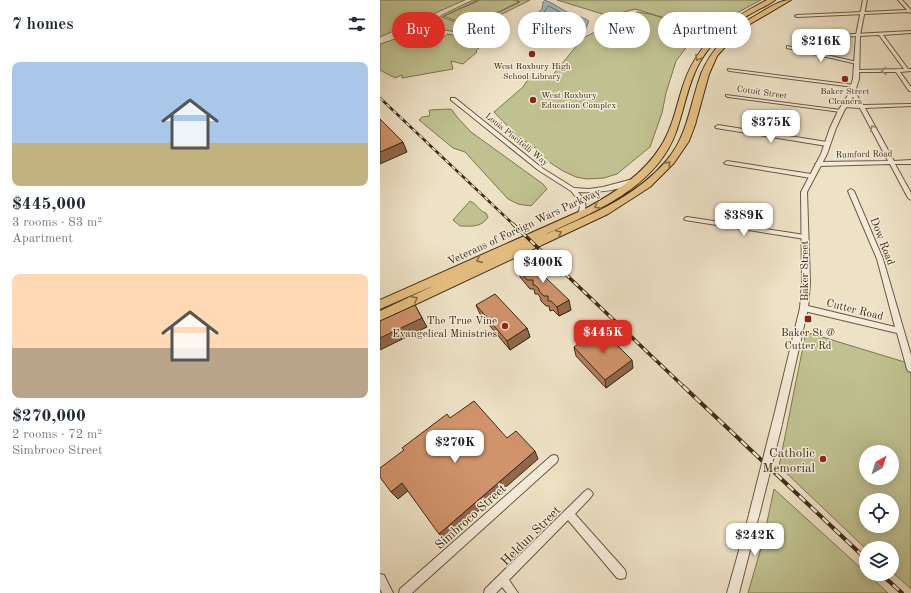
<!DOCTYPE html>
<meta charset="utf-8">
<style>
body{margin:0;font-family:"Old Standard TT",serif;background:#f2f2f3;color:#1f2937;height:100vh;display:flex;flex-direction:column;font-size:15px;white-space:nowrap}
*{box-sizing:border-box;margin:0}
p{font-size:13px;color:#747a83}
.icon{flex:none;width:22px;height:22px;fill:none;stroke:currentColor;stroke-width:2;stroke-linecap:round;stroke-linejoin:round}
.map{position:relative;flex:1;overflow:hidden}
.side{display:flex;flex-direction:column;background:#fff;width:380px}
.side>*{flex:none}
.guide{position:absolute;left:12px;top:12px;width:380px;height:36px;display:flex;gap:8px}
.needle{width:26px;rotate:39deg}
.controls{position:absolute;left:479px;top:445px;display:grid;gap:8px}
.controls a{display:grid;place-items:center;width:40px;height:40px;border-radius:50%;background:#fff;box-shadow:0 2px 10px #0003;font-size:20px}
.price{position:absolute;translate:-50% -34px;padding:0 9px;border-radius:8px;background:#fff;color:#222;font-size:13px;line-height:26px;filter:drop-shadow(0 1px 2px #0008)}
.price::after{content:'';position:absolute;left:50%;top:24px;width:12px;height:9px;margin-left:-6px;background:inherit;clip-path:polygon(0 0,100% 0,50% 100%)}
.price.active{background:#d93025;color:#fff}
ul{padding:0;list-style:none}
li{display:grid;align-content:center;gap:8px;height:212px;padding:0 12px}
li span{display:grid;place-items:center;height:124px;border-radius:8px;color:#555}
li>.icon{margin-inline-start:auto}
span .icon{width:72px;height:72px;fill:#fffc;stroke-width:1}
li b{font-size:17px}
h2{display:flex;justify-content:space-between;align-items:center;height:48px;padding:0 12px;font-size:17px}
.chip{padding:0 14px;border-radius:18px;background:#fff;box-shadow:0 2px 10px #0003;font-size:14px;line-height:36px}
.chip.active{background:#d93025;color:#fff}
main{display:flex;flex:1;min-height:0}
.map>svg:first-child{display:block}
</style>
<main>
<section class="side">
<h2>7 homes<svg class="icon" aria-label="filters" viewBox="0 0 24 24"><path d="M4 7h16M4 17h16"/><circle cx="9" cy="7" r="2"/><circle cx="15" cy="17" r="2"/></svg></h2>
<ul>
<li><span style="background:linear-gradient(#a9c7e8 65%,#c2b280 0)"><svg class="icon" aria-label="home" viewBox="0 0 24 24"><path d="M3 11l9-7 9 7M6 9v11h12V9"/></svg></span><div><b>$445,000</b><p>3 rooms · 83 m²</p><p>Apartment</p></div></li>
<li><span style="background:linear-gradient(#ffd9b3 60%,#b9a48a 0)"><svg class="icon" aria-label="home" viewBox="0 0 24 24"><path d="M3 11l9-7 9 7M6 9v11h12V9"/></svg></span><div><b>$270,000</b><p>2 rooms · 72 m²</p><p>Simbroco Street</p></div></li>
</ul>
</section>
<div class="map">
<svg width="531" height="593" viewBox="0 0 531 593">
<rect width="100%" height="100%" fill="#eee2c6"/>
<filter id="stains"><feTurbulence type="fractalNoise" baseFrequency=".005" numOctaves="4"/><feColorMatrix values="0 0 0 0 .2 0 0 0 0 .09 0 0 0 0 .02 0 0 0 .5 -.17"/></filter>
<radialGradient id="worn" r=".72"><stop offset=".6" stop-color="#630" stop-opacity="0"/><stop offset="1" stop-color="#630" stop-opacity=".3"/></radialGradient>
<path fill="#c0c190" stroke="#7e7652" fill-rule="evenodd" d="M0,0H85L0,37Z
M93,0H98L64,16L100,0H133L139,2L89,26L64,16L62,17L89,27L140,2L136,0H150L84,33L64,30L55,26V21L62,15Z
M177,0H381L355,14L331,32L320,29L296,61L286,93L282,113L270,147L237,174L224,178L207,179L196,177L183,171L166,160L157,149L138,137L114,112L143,87L149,78L161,79L172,76L203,38L231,24L246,15L258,12L270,14L315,27L255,9L229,16Z
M36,32L51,37L63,35L64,37L67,34L86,37L87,39L103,41L104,43L96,51L97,52L83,64L71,61L73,69L22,78V75L15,78L0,70V44Z
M69,109L72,110L77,117L91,132L163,184L167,189L151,206L138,204L128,199L85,152L73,148L39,120L42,117L49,116L50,114L49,111L50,110Z
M90,201C97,204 99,211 106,213L108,217C101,228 91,226 80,226L73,220Z
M426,332L531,364V589L512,572V548L486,549L399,466ZM486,452H512V478H486ZM486,500H512V526H486Z
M394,489L493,579L508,593H368L383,541Z"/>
<path fill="#9fbbbf" stroke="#78817a" d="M165,0C175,4 182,10 191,14C197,16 203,17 209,21L205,30C192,36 163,28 150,23L149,21L162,9L163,2Z"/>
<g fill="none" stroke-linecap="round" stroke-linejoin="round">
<path stroke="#6e7369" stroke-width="1" d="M169,6L190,18L202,22V27H180L158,21Z"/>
<g stroke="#695940" stroke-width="2">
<path id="minor" d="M518,0H522L531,10V13L529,12L417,17L415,16L417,15L527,10Z
M531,31V33L503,35L528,69H531V71L520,72L531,87V91H529L516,72H478L476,71L478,70L524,69L499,35L436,38L434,37L436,36Z
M407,46L477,62L479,63L477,64L407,48Z
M348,69L474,85L476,86L474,87L350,71L348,70Z
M470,91H474L483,105L531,104V106L485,108L514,161L531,160V164H515L531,193V200L528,198L510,164L438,166L435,164L438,162L508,161L480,108L464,107L462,106L464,105H478L470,92Z
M346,95L461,110L463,111L461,112L348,97L346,96Z
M71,98H75L162,168L194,188L209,189L223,187L253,179L256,181C243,191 214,193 198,192C205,201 208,204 203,215H199L198,214L200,207L199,201L191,191L158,170L71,100Z
M338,125L447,142L450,144L447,146L336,128L335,127Z
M347,161L431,174L434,176L431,178L345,164L344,163Z
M471,189L474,191L503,259L531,355V372L528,371L527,369L517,333L424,311L421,310L420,308L421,306L424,305L515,327L497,259L468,191Z
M307,217L425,235L428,237L425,239L305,220L304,219L305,218Z
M174,455L177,456L178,459L177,462L32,593H19L20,589L171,456Z
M208,489L211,491L213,494L211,497L195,514L245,570L246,574L245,578L241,579L237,578L188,520L129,580L138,593H127L122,587L116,593H104L105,589L205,491Z
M0,574L4,575L13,593H2L0,589Z"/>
</g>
<g stroke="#695940" stroke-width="2">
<path id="tertiary" d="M483,0H487L480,35L479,79L474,95L464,111L456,128L447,154L427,192L430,283L428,308L402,424L400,427L397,428L394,427L392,424L420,308L422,283L421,192L441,154L450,128L458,111L468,95L473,79L476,35Z
M374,510L378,511L379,515L359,593H347L369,515L370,511Z"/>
</g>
<g stroke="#3d2b13" stroke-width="2">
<path id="trunk" d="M387,0H395C389,5 381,8 374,12C356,22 340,34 328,50C309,74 306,104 296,132C276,188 214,212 164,235C208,216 255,198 287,160C308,135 310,104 321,74C332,47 353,28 378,14C389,8 399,0 411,0L370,24L344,48L337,56L329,74L315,125L309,141L294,163L270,187L228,214L0,321V311L55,285L0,309V300L205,209C234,193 263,175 281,146C292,129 296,108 302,89C316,43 346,21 387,0Z"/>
</g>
<use href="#minor" fill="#f4ecda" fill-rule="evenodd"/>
<use href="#tertiary" fill="#f4ecda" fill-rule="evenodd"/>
<use href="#trunk" fill="#e7c183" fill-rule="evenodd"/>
<g stroke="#3d2b13" stroke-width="2">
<path id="rail-far3" d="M0,98L1,99"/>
</g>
<g stroke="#3d2b13" stroke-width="2.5">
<path id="rail-far2" d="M0,98L134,225"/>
</g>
<g stroke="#3d2b13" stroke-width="3.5">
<path id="rail-far1" d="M133,224L304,387"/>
</g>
<g stroke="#3d2b13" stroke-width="4">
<path id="rail" d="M303,386L486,559
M501,574L522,593"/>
</g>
<use href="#rail-far3" stroke="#f4ecda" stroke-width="1" stroke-dasharray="3.5" stroke-linecap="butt"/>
<use href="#rail-far2" stroke="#f4ecda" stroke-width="1.5" stroke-dasharray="4.5" stroke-linecap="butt"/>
<use href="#rail-far1" stroke="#f4ecda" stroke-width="2" stroke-dasharray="6" stroke-linecap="butt"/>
<use href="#rail" stroke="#f4ecda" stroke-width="2.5" stroke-dasharray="8" stroke-linecap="butt"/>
<g stroke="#695940" stroke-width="12" stroke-linecap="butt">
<path id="tertiary-bridge" d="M374,515L397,424"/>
</g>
<use href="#tertiary-bridge" stroke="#f4ecda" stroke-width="10"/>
</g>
<path fill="#b37e5c" stroke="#3d2b13" d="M138,268L191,310L179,316L173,310L170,311L169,306H166L161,301L160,297L158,294H155L154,289H150L140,277Z
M96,305L147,328L150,337L130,350L100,314Z
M194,347L253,368L226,388L196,356Z"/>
<path fill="#92674b" stroke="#3d2b13" d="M23,142L27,152L0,164V152Z
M189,300L191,310L179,316L177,307Z
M35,305L47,327L0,350V338Z
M147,328L150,337L130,350L127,341Z
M252,360L253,368L226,388L225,380Z
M155,451L158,459L65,540L59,534Z
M22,483L29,490L18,499L11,492Z"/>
<path fill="#d0936b" stroke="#3d2b13" d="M0,119L23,142L0,152Z
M145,258L189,300L177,307L171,301H168V296H164L159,291V289L155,285H153V280H147L138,268L145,263Z
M115,294L147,328L127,341L96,305Z
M35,305L42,318L0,338V321Z
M221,329L252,360L225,380L194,347Z
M94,401L127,438L136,431L155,451L59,534L22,483L11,492L0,477V468L24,450L22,448L67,414L70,418Z"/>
<defs><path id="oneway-chevron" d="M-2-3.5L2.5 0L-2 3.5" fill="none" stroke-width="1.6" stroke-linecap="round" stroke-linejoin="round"/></defs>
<g stroke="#8a6e45">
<use href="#oneway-chevron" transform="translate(318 58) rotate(121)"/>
<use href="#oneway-chevron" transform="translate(288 164) rotate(-48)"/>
<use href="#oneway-chevron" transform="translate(217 206) rotate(151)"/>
<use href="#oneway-chevron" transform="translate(179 233) rotate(-25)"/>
<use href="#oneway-chevron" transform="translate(99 260) rotate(156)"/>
<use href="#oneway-chevron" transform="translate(35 299) rotate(-26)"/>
</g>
<g stroke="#988c76">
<use href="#oneway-chevron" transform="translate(504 71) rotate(178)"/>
<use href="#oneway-chevron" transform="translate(493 128) rotate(-118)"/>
</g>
<g fill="#8f2418" stroke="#f4ecda" stroke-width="1.5">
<circle cx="152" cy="54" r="4"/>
<circle cx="465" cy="79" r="4"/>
<circle cx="153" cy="100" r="4"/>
<rect x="424" y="315" width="8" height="8" rx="2"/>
<circle cx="125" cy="326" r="4"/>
<circle cx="443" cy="459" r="4"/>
</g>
<g text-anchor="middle" stroke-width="3" stroke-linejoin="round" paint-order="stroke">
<g font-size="9" fill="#3d2b13" stroke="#f4ecda">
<text x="152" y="69">West Roxbury High<tspan x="152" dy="10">School Library</tspan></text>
<text x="465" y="94">Baker Street<tspan x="465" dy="10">Cleaners</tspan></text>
<text x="161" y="98" text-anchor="start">West Roxbury<tspan x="161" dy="10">Education Complex</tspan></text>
</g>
<g font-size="9" fill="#3d2b13" stroke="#f4ecda">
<text transform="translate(382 92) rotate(8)" y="3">Cotuit Street</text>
<text transform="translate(137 139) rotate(39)" y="3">Louis Piscitelli Way</text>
<text transform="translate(484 154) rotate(-1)" y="3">Rumford Road</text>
</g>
<g font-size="11" fill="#3d2b13" stroke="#f4ecda">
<text transform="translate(144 226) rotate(-25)" y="4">Veterans of Foreign Wars Parkway</text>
<text transform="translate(503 241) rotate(69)" y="4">Dow Road</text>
<text transform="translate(424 271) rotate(-90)" y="4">Baker Street</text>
<text transform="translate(475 309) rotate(14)" y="4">Cutter Road</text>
</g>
<g font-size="11" fill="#3d2b13" stroke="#f4ecda" text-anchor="end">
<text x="117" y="324">The True Vine<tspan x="117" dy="13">Evangelical Ministries</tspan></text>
<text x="428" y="336" text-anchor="middle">Baker St @<tspan x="428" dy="13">Cutter Rd</tspan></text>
</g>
<g font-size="13" fill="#3d2b13" stroke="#f4ecda" text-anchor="end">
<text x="435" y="457">Catholic<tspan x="435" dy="15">Memorial</tspan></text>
</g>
<g font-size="13" fill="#3d2b13" stroke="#f4ecda">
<text transform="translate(90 516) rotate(-42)" y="5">Simbroco Street</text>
<text transform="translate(150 535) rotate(-45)" y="5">Heldun Street</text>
</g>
</g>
<rect width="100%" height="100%" filter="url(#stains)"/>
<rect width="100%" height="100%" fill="url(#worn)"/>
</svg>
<div class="controls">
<a><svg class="needle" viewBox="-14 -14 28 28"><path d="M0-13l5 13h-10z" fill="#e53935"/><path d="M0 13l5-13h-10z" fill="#747a83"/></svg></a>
<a><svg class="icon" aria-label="locate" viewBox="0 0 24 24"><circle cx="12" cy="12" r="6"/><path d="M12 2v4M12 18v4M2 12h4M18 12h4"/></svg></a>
<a><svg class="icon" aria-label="layers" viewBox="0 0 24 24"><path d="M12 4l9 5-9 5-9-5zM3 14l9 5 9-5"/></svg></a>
</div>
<b class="price" style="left:441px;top:63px">$216K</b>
<b class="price" style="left:391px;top:144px">$375K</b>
<b class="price" style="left:364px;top:237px">$389K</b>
<b class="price" style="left:163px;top:284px">$400K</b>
<b class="price active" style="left:223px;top:354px">$445K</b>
<b class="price" style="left:75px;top:464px">$270K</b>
<b class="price" style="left:375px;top:557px">$242K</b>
<div class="guide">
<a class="chip active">Buy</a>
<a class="chip">Rent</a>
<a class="chip">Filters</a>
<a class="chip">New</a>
<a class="chip">Apartment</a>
</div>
</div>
</main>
